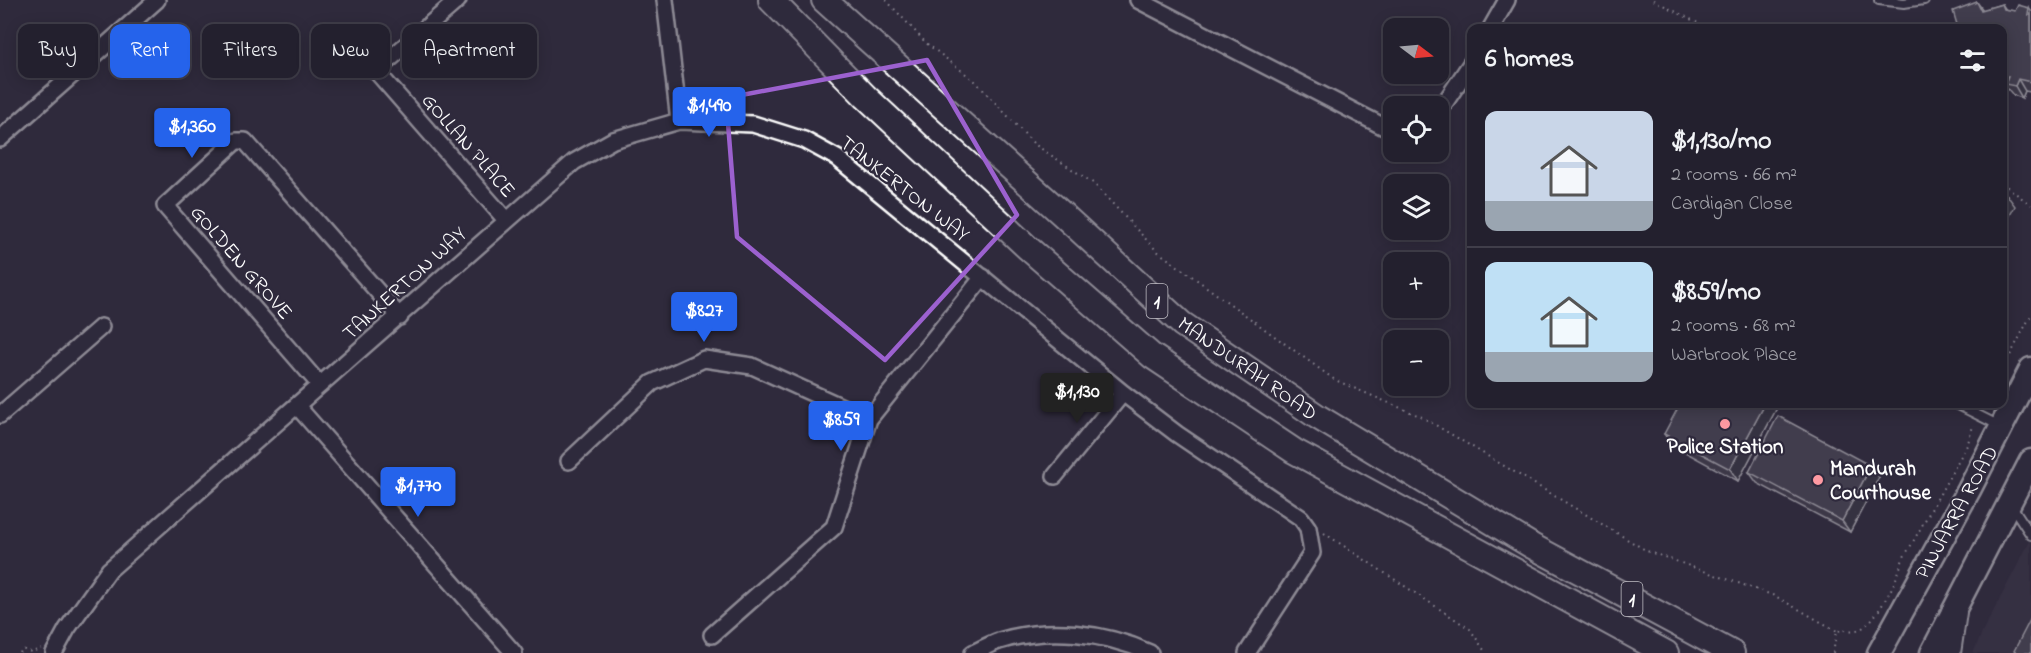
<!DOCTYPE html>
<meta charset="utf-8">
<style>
body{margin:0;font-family:"Indie Flower",sans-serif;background:#2b2836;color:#f1f3f6;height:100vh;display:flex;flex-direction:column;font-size:22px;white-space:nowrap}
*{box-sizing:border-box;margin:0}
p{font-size:20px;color:#a3a3aa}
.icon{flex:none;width:33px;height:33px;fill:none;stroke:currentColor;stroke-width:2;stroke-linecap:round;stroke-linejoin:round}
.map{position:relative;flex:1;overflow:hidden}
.sheet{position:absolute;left:1467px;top:24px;width:540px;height:384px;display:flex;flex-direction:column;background:#23202e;border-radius:12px;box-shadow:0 3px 15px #0003,0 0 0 2px #403e4a}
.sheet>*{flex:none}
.guide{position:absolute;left:18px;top:24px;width:570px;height:54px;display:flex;gap:12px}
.needle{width:39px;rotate:106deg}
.fabs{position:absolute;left:1383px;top:18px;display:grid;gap:12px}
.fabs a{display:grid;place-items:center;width:66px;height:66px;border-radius:12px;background:#23202e;box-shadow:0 3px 15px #0003,0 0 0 2px #403e4a;font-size:30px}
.price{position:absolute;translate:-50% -51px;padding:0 14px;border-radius:6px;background:#2563eb;color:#fff;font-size:20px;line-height:39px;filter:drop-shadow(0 2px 3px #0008)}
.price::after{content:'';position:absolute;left:50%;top:36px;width:18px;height:14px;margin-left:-9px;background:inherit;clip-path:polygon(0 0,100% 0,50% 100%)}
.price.active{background:#222;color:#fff}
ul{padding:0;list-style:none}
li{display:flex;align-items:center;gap:18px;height:150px;padding:0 18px}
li+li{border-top:2px solid #403e4a}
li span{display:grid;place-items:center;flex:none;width:168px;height:120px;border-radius:12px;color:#555}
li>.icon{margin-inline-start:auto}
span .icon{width:72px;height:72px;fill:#fffc;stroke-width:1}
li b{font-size:26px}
h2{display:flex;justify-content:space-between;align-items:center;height:72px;padding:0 18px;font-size:26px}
.tag{padding:0 21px;border-radius:12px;background:#23202e;box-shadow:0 3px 15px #0003,0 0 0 2px #403e4a;font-size:21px;line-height:54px}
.tag.active{background:#2563eb;color:#fff}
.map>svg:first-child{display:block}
</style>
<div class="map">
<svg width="2031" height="653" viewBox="0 0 2031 653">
<rect width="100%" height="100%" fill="#2f2a3d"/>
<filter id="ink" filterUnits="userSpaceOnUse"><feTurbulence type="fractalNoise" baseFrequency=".0167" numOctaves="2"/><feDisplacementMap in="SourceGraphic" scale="12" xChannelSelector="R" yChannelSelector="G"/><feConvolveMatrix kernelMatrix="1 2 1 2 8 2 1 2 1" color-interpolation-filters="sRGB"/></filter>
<g filter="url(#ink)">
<path fill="#3c3749" d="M2031,539V653H1973L1982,633Z"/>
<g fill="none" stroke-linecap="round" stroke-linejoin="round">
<g stroke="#fff" stroke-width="12">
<path id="service" d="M1879,0L1904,3L1924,0
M1956,404L1998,425
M2012,506L2031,535"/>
</g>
<g stroke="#fff" stroke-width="20">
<path id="minor" d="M458,0L376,71L506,220
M665,0L679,121
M1138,0L1394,132
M1491,28L1507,0
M1438,113L1472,62
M0,139L157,0
M320,385L165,206L236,141H245L400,317
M297,406L514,653
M0,415L101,327
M569,461L652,383L704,359L752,366L869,419
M1055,476L1123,393
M712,635L834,527L869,419L983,277
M54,653L67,629L109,570L574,162L613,140L679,121L753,124L804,140L837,158L1123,393L1177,434L1301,518L1308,528L1312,553L1247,653
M973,653C982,649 990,644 999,641C1048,626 1104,632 1150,653"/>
</g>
<g stroke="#fff" stroke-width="27">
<path id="primary" d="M1879,653L1969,490L2031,369
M1932,653L2031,461"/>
</g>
<g stroke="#fff" stroke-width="28">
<path id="trunk" d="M771,0L866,97L1028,248L1152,356L1294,451L1666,653
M824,0L1061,213L1182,324L1318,417L1532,546L1732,653
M1948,653L1954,612"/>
</g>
<path stroke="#fff" stroke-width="2" stroke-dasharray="1.5 4.5" stroke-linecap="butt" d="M886,0L926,43L975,81L1034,144L1093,183L1157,251L1335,380L1422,417L1647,551L1775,596L1837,631
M1653,0L1708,28
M692,94L694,105
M2002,183L2031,205
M2002,371L2031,315
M1324,533L1470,629L1486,653
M20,653L22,649L31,652L41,649
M1833,653L1837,631C1845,629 1852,632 1860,629C1875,623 1894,586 1899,571C1902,562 1903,557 1909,549C1928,515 1947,481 1966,447C1970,440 1970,432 1974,425"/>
<use href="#service" stroke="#2f2a3d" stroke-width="8"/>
<use href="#minor" stroke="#2f2a3d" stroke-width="15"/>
<use href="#primary" stroke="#2f2a3d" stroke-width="22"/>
<use href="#trunk" stroke="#2f2a3d" stroke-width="24"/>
</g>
<path fill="#4d4956" stroke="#fff" stroke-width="1.5" d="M1977,2L1983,10L2002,4L2006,10L2015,11H2031V92L2025,91L2022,98L2013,95L2008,89L2002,90V28H1958Z
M1779,404L1738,481L1672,445L1664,434Z
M1749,472L1879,477L1850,532L1757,483Z"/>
<path fill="#3e3c46" stroke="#fff" stroke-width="1.5" d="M2029,8L2031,11V20L2028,15Z
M2018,79L2025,91L2022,98L2015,86Z
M2007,195L2015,206L2002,230V204Z
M1765,404H1779L1738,481L1730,469Z
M1871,466L1879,477L1850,532L1842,521Z"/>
<path fill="#595564" stroke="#fff" stroke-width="1.5" d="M1977,2L1981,10L2002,4L2004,9L2015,11L2018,5L2029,8L2028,15H2031V82L2018,79L2015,86L2005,84L2008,76L2002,77V28H1958L1953,11Z
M2002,193L2007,195L2002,204Z
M1680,404H1765L1730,469L1664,434Z
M1778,416L1871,466L1842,521L1749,472Z
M2031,618V653H2017L2014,651Z"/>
</g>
<path d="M0 0H2031V653H0ZM927,60L1017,215L885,360L737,237L726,98Z" fill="#2f2a3d" fill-opacity=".55" fill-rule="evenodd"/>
<path fill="none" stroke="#9c61cf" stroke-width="4.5" stroke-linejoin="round" d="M927,60L1017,215L885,360L737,237L726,98Z"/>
<g fill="#ff9aa2" stroke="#2f2a3d" stroke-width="2">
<circle cx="1725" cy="424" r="6"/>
<circle cx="1818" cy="480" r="6"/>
</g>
<g text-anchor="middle" stroke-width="4.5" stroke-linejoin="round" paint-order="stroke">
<g fill="#2f2a3d" stroke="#c1bfc5" stroke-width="1.5">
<rect x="1146.5" y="284" width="21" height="34" rx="4.5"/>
<rect x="1621.5" y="582" width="21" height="34" rx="4.5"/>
</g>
<g font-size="20" font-weight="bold" fill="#fff">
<text x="1157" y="308">1</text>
<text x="1632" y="606">1</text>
</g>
<g font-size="21" fill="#fff" stroke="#2f2a3d">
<text transform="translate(469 145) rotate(49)" y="7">GOLLAN PLACE</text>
<text transform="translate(905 188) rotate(38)" y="7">TANKERTON WAY</text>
<text transform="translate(242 262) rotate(49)" y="7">GOLDEN GROVE</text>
<text transform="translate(404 283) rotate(-42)" y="7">TANKERTON WAY</text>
<text transform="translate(1248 368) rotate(35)" y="7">MANDURAH ROAD</text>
<text transform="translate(1956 512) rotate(-61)" y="7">PINJARRA ROAD</text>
</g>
<g font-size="21" font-weight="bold" fill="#fff" stroke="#2f2a3d">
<text x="1725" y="453">Police Station</text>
<text x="1830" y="475" text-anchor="start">Mandurah<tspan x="1830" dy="24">Courthouse</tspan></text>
</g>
</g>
</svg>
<div class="fabs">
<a><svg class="needle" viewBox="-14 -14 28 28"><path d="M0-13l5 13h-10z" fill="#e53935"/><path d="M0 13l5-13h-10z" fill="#a3a3aa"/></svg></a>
<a><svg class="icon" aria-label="locate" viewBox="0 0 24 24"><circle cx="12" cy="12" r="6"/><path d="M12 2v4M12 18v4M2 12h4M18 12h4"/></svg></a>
<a><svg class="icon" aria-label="layers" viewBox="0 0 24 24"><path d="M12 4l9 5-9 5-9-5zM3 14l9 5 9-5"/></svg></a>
<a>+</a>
<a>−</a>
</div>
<b class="price" style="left:709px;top:138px">$1,490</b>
<b class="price" style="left:192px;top:159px">$1,360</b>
<b class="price" style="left:704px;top:343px">$827</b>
<b class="price active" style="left:1077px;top:424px">$1,130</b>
<b class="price" style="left:841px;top:452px">$859</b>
<b class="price" style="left:418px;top:518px">$1,770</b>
<div class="guide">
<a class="tag">Buy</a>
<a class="tag active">Rent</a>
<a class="tag">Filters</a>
<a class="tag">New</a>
<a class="tag">Apartment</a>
</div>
<section class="sheet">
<h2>6 homes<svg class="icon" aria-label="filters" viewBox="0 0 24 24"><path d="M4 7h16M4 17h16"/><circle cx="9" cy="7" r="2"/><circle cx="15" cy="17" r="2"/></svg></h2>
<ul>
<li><span style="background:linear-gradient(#c9d6e8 75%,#9aa5b1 0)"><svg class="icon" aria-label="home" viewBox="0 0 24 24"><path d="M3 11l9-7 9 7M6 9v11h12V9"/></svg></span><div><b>$1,130/mo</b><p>2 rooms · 66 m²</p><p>Cardigan Close</p></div></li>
<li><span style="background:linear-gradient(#bfe0f5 75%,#9aa5b1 0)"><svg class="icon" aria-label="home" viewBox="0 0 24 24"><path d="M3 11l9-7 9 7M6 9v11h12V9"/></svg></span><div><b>$859/mo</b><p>2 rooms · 68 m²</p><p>Warbrook Place</p></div></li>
</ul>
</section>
</div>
